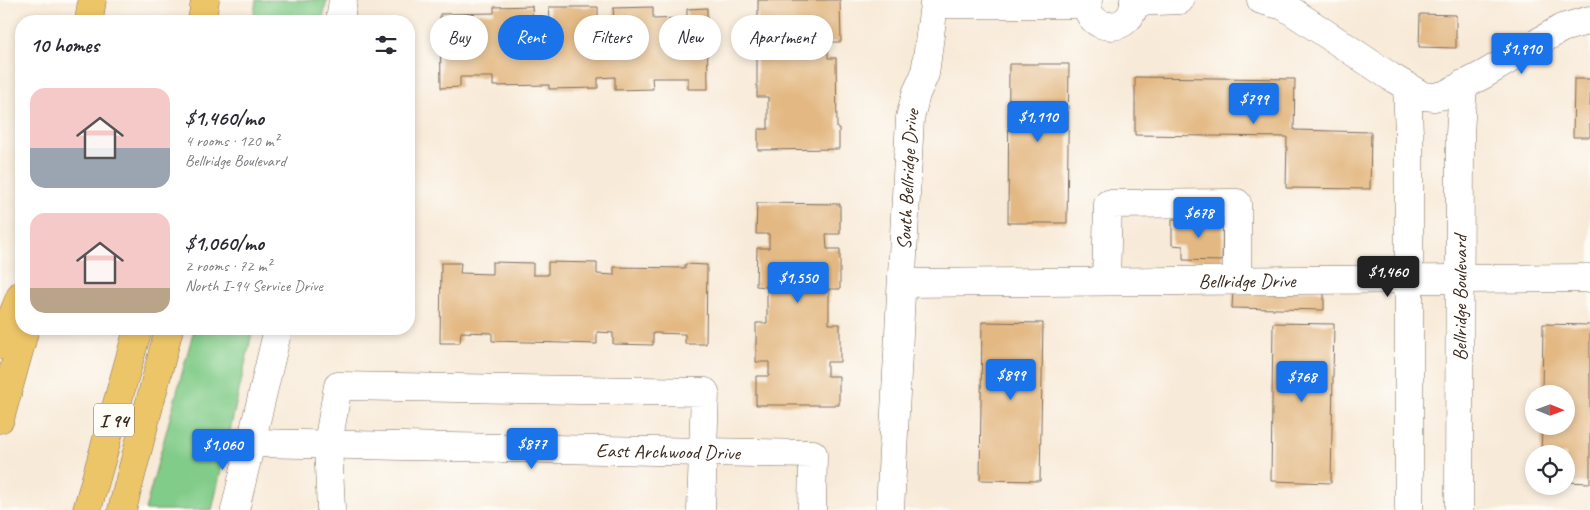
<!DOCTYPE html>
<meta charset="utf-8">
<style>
body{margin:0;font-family:Caveat,sans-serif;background:#f2f2f3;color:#2b2b33;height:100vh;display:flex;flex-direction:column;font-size:19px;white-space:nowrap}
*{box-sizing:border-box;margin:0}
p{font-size:16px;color:#7c7c81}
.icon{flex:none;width:28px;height:28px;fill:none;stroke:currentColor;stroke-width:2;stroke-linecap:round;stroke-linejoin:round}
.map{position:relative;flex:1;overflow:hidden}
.panel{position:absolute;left:15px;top:15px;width:400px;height:320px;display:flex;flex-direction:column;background:#fff;border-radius:20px;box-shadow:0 2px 8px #0003}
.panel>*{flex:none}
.hud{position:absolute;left:430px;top:15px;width:475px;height:45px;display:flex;gap:10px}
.needle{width:32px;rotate:91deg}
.tools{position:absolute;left:1525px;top:385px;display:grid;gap:10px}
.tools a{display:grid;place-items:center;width:50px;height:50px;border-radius:50%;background:#fff;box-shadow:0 2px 8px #0003;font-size:25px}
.price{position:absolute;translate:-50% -42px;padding:0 11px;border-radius:5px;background:#1a73e8;color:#fff;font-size:16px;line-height:32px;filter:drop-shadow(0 1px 2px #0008)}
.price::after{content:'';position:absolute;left:50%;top:30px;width:15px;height:11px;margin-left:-8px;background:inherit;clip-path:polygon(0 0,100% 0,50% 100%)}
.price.on{background:#222;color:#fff}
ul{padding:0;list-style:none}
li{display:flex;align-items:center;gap:15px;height:125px;padding:0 15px}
li span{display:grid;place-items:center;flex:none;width:140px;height:100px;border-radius:15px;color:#555}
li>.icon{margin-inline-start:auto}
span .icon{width:60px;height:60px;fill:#fffc;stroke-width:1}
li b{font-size:21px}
h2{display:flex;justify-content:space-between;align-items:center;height:60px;padding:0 15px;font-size:21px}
.chip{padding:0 18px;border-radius:22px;background:#fff;box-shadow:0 2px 8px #0003;font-size:18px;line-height:45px}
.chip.on{background:#1a73e8;color:#fff}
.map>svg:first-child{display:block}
</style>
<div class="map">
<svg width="1590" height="510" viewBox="0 0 1590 510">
<rect width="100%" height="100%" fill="#fdfcf7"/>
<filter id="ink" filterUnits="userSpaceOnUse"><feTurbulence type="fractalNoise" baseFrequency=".02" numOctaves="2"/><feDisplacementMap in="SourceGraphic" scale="10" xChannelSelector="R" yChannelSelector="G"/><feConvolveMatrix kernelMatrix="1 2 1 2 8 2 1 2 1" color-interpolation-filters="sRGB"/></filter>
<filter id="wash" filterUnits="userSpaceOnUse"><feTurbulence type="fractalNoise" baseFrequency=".0096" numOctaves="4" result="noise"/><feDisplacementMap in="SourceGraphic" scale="20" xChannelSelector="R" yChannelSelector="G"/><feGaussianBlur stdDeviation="1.12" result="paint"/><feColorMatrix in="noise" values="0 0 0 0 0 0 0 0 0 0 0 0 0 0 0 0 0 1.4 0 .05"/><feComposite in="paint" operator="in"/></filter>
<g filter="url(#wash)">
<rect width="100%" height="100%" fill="#f8ead8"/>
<path fill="#82cc89" stroke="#5e7b54" d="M256,0H327L322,21H253Z
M194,329H253L212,510H145Z"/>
<g id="blocks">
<path fill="#e3b882" d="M758,0H840L841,42H828V58H836L837,128H839V149L758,150V129H768V97H757V57H770V42H758Z
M532,6L533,20H550L549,7H598V19H614L613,8L653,7V19L687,18V9L707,8L708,89H688V78H652L653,89L615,90V77L598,78V88L549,89V85L493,86V77H460V87L441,88L440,14L494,13V7Z
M1420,14L1456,15V48L1419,47Z
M1009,64H1069L1067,223H1008Z
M1135,77L1295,79L1294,130L1371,132L1370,189L1286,188L1287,137L1135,135Z
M1574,79H1590V137H1573Z
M757,203L840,204V234H826L827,249H840V289H829V324H840V362H827V376H839V405H756V376H769V362H756V323H767V287L756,286L757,248H769V234H756Z
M1172,219L1223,220L1222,261L1183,260V246L1172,245Z
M492,262L533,263V275H548V262L597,263V274L614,275V267L685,268V264L707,265L706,344H685V334L653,333V345L613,344V333L597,332V344L492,341V333L461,332L460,343H440L441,263H461L460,273L492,274Z
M1233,289L1324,291V310L1232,308Z
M982,322L1043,323L1040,481L980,480Z
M1273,323L1334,324L1331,483L1271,481Z
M1543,324L1590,325V483L1566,482V454H1541L1542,426H1566V394H1542Z"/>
</g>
</g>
<g filter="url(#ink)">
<use href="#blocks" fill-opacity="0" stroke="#7d6d5f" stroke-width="1"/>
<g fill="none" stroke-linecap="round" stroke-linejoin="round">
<g stroke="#7d6d5f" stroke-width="29">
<g id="minor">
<path d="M1088,0C1083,33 1135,36 1134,0"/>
<path d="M1261,0L1284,6L1391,77L1423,96L1434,97L1444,95L1483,75L1562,28L1590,20"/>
<path d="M1134,2L1180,0"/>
<path d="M340,21L343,0"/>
<path d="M1407,86L1409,134V510"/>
<path d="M1106,281L1108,204L1237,203V280"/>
<path id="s1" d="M903,283L1590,278"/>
<path id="s2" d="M252,443L813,454L812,510"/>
<path d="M235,510L278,329"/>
<path d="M331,510L328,444L338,386L705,392L701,510"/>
<path id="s3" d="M890,510L910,118L916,94L925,74L934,4H1087"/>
<path id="s4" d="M1459,510L1460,134L1463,84"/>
</g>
</g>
<g stroke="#7d6d5f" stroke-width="29">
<path id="highway" d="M89,21L92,0
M202,21L205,0
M0,345L21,295
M0,419L25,329
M87,510L138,329
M122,510L169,329"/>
</g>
<use href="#minor" stroke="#fff" stroke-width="28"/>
<use href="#highway" stroke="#edc569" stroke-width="28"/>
</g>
</g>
<g text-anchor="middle" stroke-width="5" stroke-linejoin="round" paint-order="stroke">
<rect fill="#fdfcf7" stroke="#75695f" stroke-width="1" x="94" y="403.5" width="40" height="33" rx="4"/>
<g font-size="19" font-weight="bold" fill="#3b2a1e">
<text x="114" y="427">I 94</text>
</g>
<g font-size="20" fill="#3b2a1e" stroke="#fdfcf7">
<text dy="7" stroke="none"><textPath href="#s3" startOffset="331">South Bellridge Drive</textPath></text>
<text dy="7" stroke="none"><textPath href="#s1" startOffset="344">Bellridge Drive</textPath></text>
<text dy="7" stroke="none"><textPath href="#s4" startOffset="212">Bellridge Boulevard</textPath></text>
<text dy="7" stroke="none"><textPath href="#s2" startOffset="416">East Archwood Drive</textPath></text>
</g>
</g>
</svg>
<div class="tools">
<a><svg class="needle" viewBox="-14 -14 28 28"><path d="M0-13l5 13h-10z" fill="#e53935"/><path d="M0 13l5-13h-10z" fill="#7c7c81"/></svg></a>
<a><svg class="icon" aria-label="locate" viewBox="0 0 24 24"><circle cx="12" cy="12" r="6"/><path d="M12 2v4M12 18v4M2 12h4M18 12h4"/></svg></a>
</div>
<b class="price" style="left:1522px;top:75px">$1,910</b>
<b class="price" style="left:1254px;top:125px">$799</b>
<b class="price" style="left:1038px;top:143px">$1,110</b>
<b class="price" style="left:1199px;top:239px">$678</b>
<b class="price on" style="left:1388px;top:298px">$1,460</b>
<b class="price" style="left:798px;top:304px">$1,550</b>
<b class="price" style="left:1011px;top:401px">$899</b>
<b class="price" style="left:1302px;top:403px">$768</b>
<b class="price" style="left:532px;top:470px">$877</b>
<b class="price" style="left:223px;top:471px">$1,060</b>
<div class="hud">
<a class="chip">Buy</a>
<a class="chip on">Rent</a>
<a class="chip">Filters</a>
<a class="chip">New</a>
<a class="chip">Apartment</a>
</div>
<section class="panel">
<h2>10 homes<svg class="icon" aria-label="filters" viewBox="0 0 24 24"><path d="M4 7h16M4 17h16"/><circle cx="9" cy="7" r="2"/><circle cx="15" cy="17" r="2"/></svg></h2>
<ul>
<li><span style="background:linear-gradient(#f6c9c9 60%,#9aa5b1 0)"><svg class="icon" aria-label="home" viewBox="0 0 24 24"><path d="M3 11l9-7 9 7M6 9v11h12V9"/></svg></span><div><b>$1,460/mo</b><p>4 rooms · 120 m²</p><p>Bellridge Boulevard</p></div></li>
<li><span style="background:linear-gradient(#f6c9c9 75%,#b9a48a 0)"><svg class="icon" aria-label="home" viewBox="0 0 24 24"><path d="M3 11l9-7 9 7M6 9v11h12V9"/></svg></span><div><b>$1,060/mo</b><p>2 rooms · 72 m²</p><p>North I-94 Service Drive</p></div></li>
</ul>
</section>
</div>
